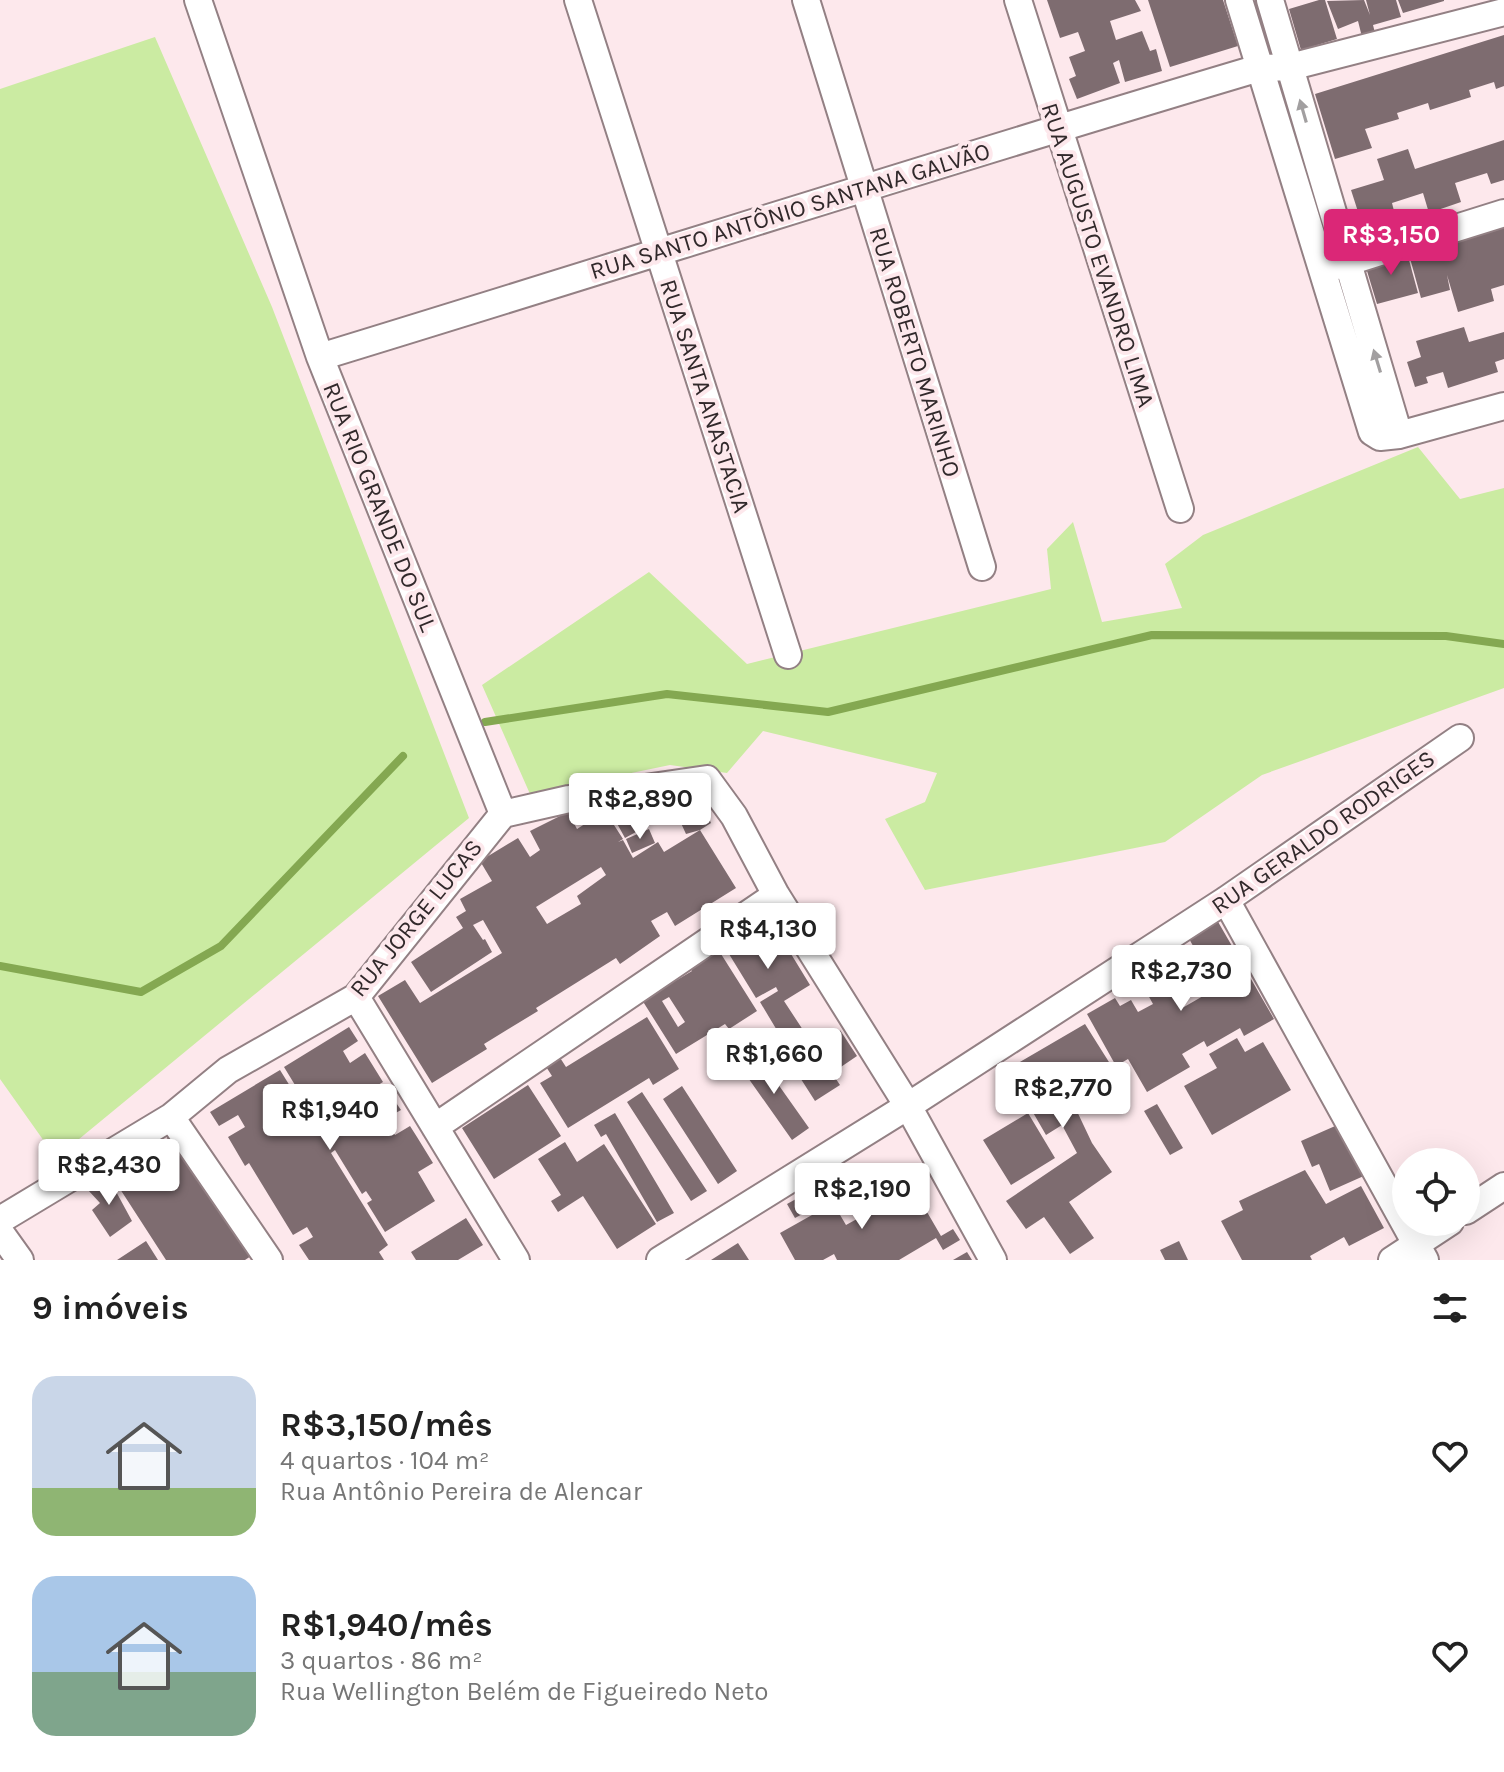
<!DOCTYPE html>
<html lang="pt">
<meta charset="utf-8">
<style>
body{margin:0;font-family:Karla,sans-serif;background:#f2f2f2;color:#222;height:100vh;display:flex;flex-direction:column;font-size:30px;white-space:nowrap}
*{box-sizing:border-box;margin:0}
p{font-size:26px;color:#767676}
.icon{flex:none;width:44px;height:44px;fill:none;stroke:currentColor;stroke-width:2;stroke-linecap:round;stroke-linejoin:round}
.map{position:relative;height:1260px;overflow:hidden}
.details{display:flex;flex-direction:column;background:#fff;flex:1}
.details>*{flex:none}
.controls{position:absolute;left:1392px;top:1148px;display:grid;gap:16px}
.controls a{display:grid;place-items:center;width:88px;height:88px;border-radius:50%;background:#fff;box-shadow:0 8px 32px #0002;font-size:40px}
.price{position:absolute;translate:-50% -68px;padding:0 18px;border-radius:8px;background:#fff;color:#222;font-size:26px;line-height:52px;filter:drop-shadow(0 2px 4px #0008)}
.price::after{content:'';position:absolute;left:50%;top:48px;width:24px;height:18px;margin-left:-12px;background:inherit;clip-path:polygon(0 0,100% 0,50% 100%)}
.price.selected{background:#db2777;color:#fff}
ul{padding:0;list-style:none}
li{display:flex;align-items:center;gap:24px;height:200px;padding:0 32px}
li span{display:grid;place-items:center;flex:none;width:224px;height:160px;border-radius:24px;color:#555}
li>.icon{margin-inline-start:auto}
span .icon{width:96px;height:96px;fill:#fffc;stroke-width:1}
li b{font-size:34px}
h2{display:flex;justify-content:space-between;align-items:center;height:96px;padding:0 32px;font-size:34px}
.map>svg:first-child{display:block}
</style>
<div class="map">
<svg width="1504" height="1260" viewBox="0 0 1504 1260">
<rect width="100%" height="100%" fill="#fde8ec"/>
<path fill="#cbeba2" d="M155,37L272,307L469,818L56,1158L0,1079V89Z
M1418,447L1460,499L1504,488V688L1262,775L1165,842L925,890L885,819L925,802L937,773L763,731L727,773L670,765L530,794L482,685L649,572L747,664L1051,589L1047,549L1073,522L1102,622L1182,608L1165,564L1203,535Z"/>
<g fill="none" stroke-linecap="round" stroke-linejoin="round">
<path stroke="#84a851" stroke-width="8" d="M485,722L667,694L828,712L1152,635L1446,636L1504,644
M0,966L141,992L221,946L403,756"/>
</g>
<path fill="#7e6c70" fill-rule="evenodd" d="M1047,0H1135L1141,11L1110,21L1116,40L1142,31L1150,51L1156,49L1162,71L1125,82L1119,60L1113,63L1120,83L1077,99L1069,79L1076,76L1069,57L1085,51L1078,32L1060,38Z
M1148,0H1223L1238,46L1170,67Z
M1319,0H1325L1337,39L1301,50L1289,9Z
M1364,0L1370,15L1366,0H1396L1401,17L1373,25L1375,33L1362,37L1358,21L1338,29L1327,1Z
M1398,0H1444V1L1403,13Z
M1504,35V86L1496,89L1494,82L1469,90L1471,97L1430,110L1428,103L1397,113L1399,119L1365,129L1372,148L1335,159L1315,94Z
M1504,140V180L1491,184L1487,173L1455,183L1461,202L1429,213L1423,193L1392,203L1394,211L1361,221L1351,190L1384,180L1377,159L1408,149L1415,169Z
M1504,222V285L1491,289L1494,301L1458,312L1447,275L1450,290L1421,298L1408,251Z
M1406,249L1418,293L1377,304L1364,261Z
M1464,327L1469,342L1504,332V359L1495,362L1498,372L1448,388L1443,372L1426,377L1428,383L1415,387L1407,362L1421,357L1416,341Z
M634,807L645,827L625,838L614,818Z
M705,810L711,823L700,830L736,888L675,926L667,912L651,921L660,936L620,964L616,958L536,1008L538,1011L484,1044L487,1049L432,1083L378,996L405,980L420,1003L502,953L483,920L473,925L483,940L485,939L492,952L431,992L411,962L463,928L456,917L466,911L460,899L492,881L480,861L518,838L530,857L540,850L530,831L568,812L577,829L605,811L623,839L618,842L623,840L633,858L658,842L664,852L700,830L686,834L680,821ZM601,867L606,875L577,896L581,904L547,924L536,907Z
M649,829L655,843L632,853L626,839Z
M766,913L810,985L784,1001L803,1030L784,1042L760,1002L778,991L776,987L756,998L721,941Z
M1217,920L1274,1019L1244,1036L1240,1028L1207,1047L1204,1041L1182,1054L1190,1067L1147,1092L1128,1059L1116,1066L1087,1014L1115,998L1120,1006L1131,1000L1138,1012L1153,1004L1133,968L1155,956L1184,1007L1217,988L1188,937Z
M716,946L757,1011L729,1029L725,1024L676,1054L637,992L671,970L677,980L692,971L688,964ZM669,997L685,1022L678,1027L662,1001Z
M647,1017L679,1069L653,1085L649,1078L568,1128L540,1083L552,1076L543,1062L557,1053L566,1067Z
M1085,1024L1119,1078L1074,1105L1092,1143L1112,1172L1069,1202L1094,1238L1070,1254L1044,1217L1026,1229L1006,1201L1077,1153L1062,1125L1046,1135L1008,1069Z
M349,1027L358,1041L343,1051L350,1063L365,1053L383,1082L368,1091L375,1103L390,1094L401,1110L385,1119L395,1135L410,1126L417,1137L433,1163L418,1172L435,1201L385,1232L367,1203L372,1200L366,1191L362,1194L335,1150L331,1153L388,1245L379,1252L384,1260H309L299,1245L313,1237L307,1227L293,1235L249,1163L245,1166L228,1137L245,1127L238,1115L219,1126L210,1112L280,1070L321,1136L335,1128L328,1115L317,1121L284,1067Z
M840,1030L857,1056L832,1073L840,1085L815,1101L783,1051L808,1036L815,1046Z
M1237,1038L1245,1052L1263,1042L1291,1090L1212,1135L1184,1086L1217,1068L1209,1054Z
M756,1053L809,1128L792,1140L739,1065Z
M528,1085L561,1136L494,1179L462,1128Z
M682,1086L737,1171L718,1184L663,1099Z
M642,1092L707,1191L691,1201L627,1102Z
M1157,1104L1183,1148L1170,1155L1144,1111Z
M615,1113L674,1213L657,1222L606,1134L601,1137L594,1125Z
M1028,1113L1055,1158L1011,1185L983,1140Z
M1342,1123L1366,1175L1330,1191L1319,1164L1312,1167L1301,1141Z
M176,1133L209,1193L251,1256L245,1260H166L111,1175Z
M565,1142L577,1162L604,1144L656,1224L617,1249L583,1196L558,1212L551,1201L561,1195L538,1159Z
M1305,1170L1326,1204L1361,1186L1384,1228L1349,1246L1344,1237L1310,1256L1312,1260H1242L1221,1221L1243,1210L1239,1201Z
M107,1175L132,1221L110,1237L92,1210L100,1203L88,1190Z
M913,1188L941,1236L953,1229L960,1240L943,1250L936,1238L899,1260H837L834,1254L823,1260H795L780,1233L812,1215L810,1210L795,1218L787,1204L814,1189L825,1207L833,1203L846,1225Z
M466,1218L483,1245L458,1260H416L411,1252Z
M146,1241L158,1260H117Z
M1179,1241L1188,1260H1165L1160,1250Z
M738,1243L749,1260H711Z
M967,1252L972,1260H953Z"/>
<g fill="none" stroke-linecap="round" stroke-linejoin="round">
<g stroke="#938084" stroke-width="30">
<path id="minor" d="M198,0L320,357L503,814
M578,0L788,655
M806,0L982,567
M1018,0L1180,509
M1239,0L1372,432L1380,437L1399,435L1504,406
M1270,0L1399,435
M1332,267L1504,213
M320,357C634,261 945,161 1259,68L1290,67L1504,12
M503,814L569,799L707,779L734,816L776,895L908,1106L993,1260
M1226,900L1425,1260
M356,997L516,1260
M171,1117L269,1260
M435,1127L776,895
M1466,1211L1504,1186
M0,1220L171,1117L228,1070L356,997L503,814
M0,1232L20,1260
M660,1260L908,1106L1226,900L1460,738
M1392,1260L1450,1222"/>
</g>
<use href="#minor" stroke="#fff" stroke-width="26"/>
</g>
<defs><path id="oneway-solid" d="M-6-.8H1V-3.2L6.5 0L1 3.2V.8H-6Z" transform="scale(2)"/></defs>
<g fill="#a29fa0">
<use href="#oneway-solid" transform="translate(1303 111) rotate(-106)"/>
<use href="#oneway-solid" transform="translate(1377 361) rotate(-107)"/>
</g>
<g text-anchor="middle" stroke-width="8" stroke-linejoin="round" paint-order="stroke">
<g font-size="24" fill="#31292b" stroke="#fde8ec">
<text transform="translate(790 211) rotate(-17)" y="8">RUA SANTO ANTÔNIO SANTANA GALVÃO</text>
<text transform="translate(1098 255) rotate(72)" y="8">RUA AUGUSTO EVANDRO LIMA</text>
<text transform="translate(915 352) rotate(73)" y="8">RUA ROBERTO MARINHO</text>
<text transform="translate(705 396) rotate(72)" y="8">RUA SANTA ANASTACIA</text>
<text transform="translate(380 507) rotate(68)" y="8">RUA RIO GRANDE DO SUL</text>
<text transform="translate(1323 832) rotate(-35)" y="8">RUA GERALDO RODRIGES</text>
<text transform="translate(416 918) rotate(-51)" y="8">RUA JORGE LUCAS</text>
</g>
</g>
</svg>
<div class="controls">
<a><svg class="icon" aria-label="locate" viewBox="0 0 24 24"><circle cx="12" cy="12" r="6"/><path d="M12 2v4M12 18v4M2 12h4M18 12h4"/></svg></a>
</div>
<b class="price selected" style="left:1391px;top:277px">R$3,150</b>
<b class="price" style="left:640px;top:841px">R$2,890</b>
<b class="price" style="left:768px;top:971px">R$4,130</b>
<b class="price" style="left:1181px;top:1013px">R$2,730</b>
<b class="price" style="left:774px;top:1096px">R$1,660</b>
<b class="price" style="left:1063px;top:1130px">R$2,770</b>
<b class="price" style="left:330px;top:1152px">R$1,940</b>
<b class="price" style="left:109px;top:1207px">R$2,430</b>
<b class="price" style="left:862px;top:1231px">R$2,190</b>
</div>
<section class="details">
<h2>9 imóveis<svg class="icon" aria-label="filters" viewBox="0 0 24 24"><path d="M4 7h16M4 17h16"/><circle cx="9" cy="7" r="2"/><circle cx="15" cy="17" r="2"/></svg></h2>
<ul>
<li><span style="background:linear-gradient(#c9d6e8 70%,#8fb573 0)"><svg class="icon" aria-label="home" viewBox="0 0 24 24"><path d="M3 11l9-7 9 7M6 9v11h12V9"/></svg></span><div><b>R$3,150/mês</b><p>4 quartos · 104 m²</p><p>Rua Antônio Pereira de Alencar</p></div><svg class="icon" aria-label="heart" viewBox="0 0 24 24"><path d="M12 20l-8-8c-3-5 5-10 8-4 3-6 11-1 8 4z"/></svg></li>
<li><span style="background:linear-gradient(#a9c7e8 60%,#7fa58c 0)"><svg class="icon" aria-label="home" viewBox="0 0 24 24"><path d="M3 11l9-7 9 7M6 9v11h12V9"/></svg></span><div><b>R$1,940/mês</b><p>3 quartos · 86 m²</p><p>Rua Wellington Belém de Figueiredo Neto</p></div><svg class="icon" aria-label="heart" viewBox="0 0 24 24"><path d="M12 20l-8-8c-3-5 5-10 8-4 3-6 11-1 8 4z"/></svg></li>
</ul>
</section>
